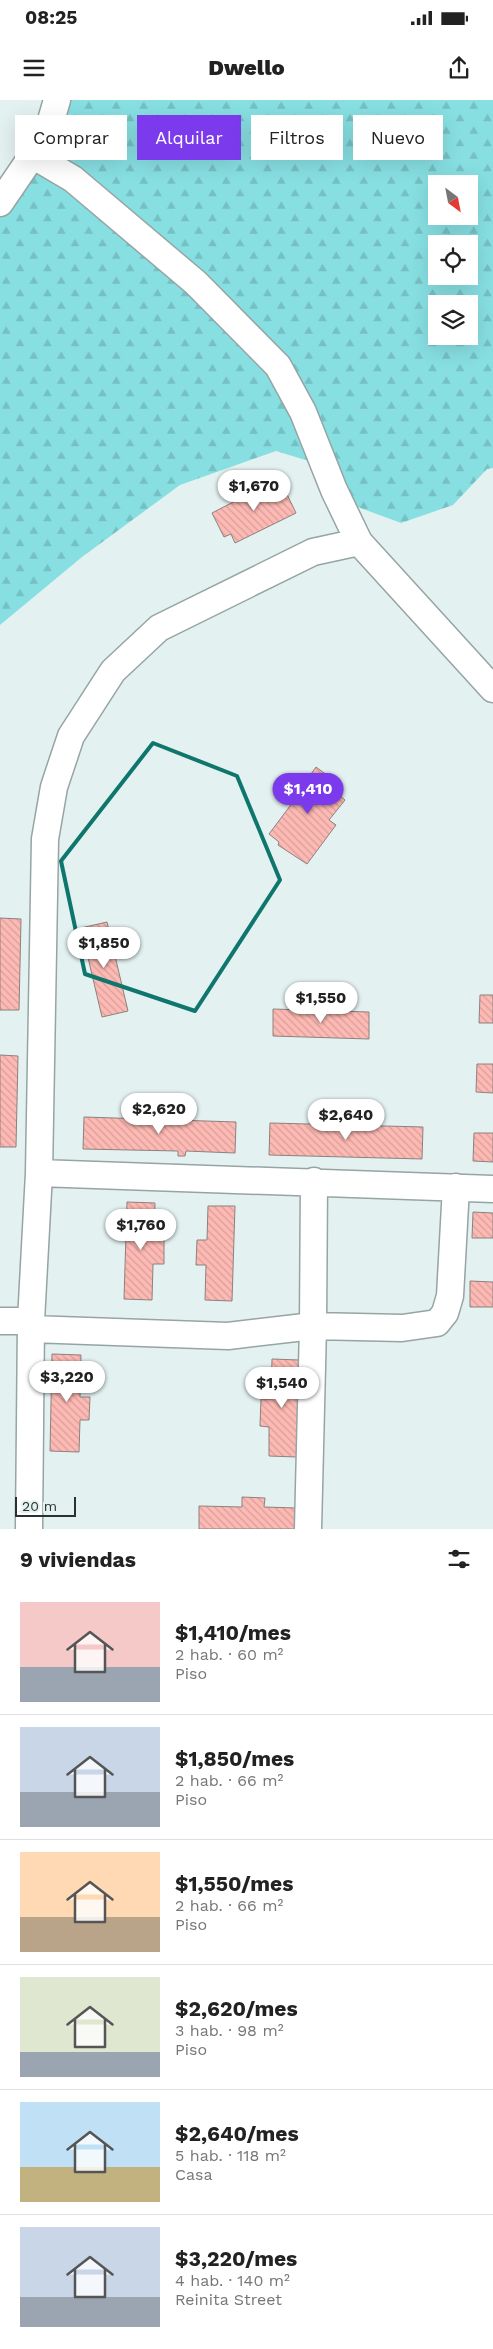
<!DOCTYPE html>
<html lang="es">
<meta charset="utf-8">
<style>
body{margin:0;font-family:"Work Sans",sans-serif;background:#f2f2f2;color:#222;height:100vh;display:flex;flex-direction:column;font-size:19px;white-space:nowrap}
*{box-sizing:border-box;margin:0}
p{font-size:16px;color:#767676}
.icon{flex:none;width:28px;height:28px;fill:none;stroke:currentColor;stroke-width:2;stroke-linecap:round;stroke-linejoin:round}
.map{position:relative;height:1429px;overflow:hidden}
.sheet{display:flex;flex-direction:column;background:#fff;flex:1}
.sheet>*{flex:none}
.banner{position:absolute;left:15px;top:15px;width:464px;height:45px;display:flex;gap:10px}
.needle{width:32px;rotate:148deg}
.tools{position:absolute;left:428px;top:75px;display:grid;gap:10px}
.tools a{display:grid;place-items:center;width:50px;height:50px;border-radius:0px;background:#fff;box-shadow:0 5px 20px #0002;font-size:25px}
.scale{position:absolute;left:15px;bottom:12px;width:61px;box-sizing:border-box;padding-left:5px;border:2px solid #2b3030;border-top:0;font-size:14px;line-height:18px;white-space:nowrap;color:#2b3030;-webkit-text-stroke:4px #e3f1f1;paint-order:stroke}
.price{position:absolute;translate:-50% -42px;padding:0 11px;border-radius:18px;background:#fff;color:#222;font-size:16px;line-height:32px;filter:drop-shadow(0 1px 2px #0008)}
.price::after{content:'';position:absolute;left:50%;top:30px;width:15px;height:11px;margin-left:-8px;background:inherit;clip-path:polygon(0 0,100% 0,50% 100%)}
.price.selected{background:#7c3aed;color:#fff}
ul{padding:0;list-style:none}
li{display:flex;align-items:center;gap:15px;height:125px;padding:0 20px}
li+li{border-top:1px solid #e0e0e0}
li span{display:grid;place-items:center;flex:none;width:140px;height:100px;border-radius:0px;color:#555}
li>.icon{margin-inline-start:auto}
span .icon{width:60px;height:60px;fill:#fffc;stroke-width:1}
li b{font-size:21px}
h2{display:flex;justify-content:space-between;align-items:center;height:60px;padding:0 20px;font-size:21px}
.tag{padding:0 18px;border-radius:0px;background:#fff;box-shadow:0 5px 20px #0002;font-size:18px;line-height:45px}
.tag.selected{background:#7c3aed;color:#fff}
.status{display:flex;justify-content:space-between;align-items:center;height:35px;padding:0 25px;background:#fff;direction:ltr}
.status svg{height:14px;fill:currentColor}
header{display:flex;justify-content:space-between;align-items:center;height:65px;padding:0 20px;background:#fff;font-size:22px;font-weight:800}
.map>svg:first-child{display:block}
</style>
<div class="status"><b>08:25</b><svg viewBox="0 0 49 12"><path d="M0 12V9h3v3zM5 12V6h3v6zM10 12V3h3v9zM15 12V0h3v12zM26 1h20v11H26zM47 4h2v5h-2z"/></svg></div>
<header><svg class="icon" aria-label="menu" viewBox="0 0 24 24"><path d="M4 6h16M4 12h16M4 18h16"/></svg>Dwello<svg class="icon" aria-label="share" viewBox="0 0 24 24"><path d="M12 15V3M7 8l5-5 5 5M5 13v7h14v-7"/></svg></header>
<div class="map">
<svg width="493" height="1429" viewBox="0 0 493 1429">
<defs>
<pattern id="forest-firs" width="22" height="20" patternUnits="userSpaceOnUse" patternTransform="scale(1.25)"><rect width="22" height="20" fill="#87dfe2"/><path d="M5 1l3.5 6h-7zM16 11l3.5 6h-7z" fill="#75c0c2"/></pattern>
<pattern id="building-back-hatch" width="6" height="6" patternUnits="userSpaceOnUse" patternTransform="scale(1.25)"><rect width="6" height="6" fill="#fdb9b3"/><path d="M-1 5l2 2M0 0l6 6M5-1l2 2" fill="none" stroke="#d99f9a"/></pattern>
</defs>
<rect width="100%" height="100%" fill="#e3f1f1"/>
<path fill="url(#forest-firs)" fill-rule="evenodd" d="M66,0H493V368L487,369L453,405L401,423L347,403L312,362L276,351L180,385L82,457L0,525V95ZM436,84H469V116H436ZM436,144H469V176H436ZM436,204H469V236H436Z"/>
<path fill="url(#building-back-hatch)" stroke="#8d817f" d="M272,382L274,388L282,384L296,413L235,443L231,434L224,437L212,413Z
M316,667L339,684L334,691L345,700L329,720L336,725L307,764L278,745L279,742L269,734L296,698L284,689L296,674L306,681Z
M0,818L21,819L19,910H0Z
M107,822L128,911L102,917L81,828Z
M480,895H493V923H479Z
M273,909L369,912V939L273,936Z
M0,955L18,956L16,1047H0Z
M477,964H493V993L476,992Z
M84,1017L236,1022L235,1053L186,1051L185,1056H178V1051L83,1049Z
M270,1023L423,1027L422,1059L269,1055Z
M474,1033H493V1062L473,1061Z
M127,1102L155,1103L154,1139H164V1164H153L152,1200L124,1199Z
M208,1106H235L232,1201L205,1200L206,1165H196L197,1140H207Z
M473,1112L493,1113V1138H472Z
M470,1181L493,1182V1207H470Z
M52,1254L81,1255L80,1297H90L89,1320H80L79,1352L50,1351Z
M272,1259L299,1260L297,1357L269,1356V1327L260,1326L261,1299H271Z
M242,1397L265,1398L264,1407L296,1408V1429H199V1406L242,1407Z"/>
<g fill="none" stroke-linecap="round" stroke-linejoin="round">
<g stroke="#96a4a4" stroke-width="29">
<path id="minor" d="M34,56L73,79L196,183L278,266L303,312L334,390L359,442
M0,103L47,34L57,0
M39,1073L493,1089
M0,1221H31
M31,1229L228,1236L313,1226L402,1228L437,1223L445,1213L450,1196L456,1087
M29,1429L31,1221L39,1073L45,739L54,687L71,636L113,571L159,528L313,452L359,442L493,589
M308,1429L313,1226L314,1081"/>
</g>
<use href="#minor" stroke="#fff" stroke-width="26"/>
</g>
<path fill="none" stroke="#0f766e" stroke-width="4" stroke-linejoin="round" d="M153,643L237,676L280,780L195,911L85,874L61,761Z"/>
</svg>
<div class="tools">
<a><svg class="needle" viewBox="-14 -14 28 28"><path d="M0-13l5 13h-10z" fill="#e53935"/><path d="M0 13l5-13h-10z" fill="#767676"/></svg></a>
<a><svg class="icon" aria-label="locate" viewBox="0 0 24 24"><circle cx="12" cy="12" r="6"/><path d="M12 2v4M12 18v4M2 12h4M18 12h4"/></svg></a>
<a><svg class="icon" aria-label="layers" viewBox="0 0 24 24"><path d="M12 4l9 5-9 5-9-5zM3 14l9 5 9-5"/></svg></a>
</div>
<div class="scale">20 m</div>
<b class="price" style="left:254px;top:412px">$1,670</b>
<b class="price selected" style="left:308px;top:715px">$1,410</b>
<b class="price" style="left:104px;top:869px">$1,850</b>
<b class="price" style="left:321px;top:924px">$1,550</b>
<b class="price" style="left:159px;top:1035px">$2,620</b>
<b class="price" style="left:346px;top:1041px">$2,640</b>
<b class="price" style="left:141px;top:1151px">$1,760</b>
<b class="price" style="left:67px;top:1303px">$3,220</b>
<b class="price" style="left:282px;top:1309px">$1,540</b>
<div class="banner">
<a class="tag">Comprar</a>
<a class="tag selected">Alquilar</a>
<a class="tag">Filtros</a>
<a class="tag">Nuevo</a>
</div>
</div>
<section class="sheet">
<h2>9 viviendas<svg class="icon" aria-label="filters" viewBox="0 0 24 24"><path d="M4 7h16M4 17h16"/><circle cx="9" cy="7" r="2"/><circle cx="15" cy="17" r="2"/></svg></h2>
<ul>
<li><span style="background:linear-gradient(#f6c9c9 65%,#9aa5b1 0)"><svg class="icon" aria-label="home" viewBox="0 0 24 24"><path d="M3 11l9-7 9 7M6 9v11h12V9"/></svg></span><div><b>$1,410/mes</b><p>2 hab. · 60 m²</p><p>Piso</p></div></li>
<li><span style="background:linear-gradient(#c9d6e8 65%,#9aa5b1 0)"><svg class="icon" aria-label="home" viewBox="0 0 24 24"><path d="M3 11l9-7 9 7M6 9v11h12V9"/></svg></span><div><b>$1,850/mes</b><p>2 hab. · 66 m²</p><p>Piso</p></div></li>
<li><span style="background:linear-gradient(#ffd9b3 65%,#b9a48a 0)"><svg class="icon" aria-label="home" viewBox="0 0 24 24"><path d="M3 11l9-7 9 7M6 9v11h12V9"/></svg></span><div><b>$1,550/mes</b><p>2 hab. · 66 m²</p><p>Piso</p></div></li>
<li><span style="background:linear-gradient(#dfe7d0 75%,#9aa5b1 0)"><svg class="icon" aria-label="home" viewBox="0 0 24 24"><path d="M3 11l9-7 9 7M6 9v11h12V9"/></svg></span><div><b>$2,620/mes</b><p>3 hab. · 98 m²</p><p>Piso</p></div></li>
<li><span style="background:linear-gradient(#bfe0f5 65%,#c2b280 0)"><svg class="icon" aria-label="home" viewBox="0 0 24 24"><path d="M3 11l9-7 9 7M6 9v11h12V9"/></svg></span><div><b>$2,640/mes</b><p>5 hab. · 118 m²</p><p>Casa</p></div></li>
<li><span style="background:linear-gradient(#c9d6e8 70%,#9aa5b1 0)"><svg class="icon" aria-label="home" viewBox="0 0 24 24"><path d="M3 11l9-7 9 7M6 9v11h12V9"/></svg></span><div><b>$3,220/mes</b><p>4 hab. · 140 m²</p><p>Reinita Street</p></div></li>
</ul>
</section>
